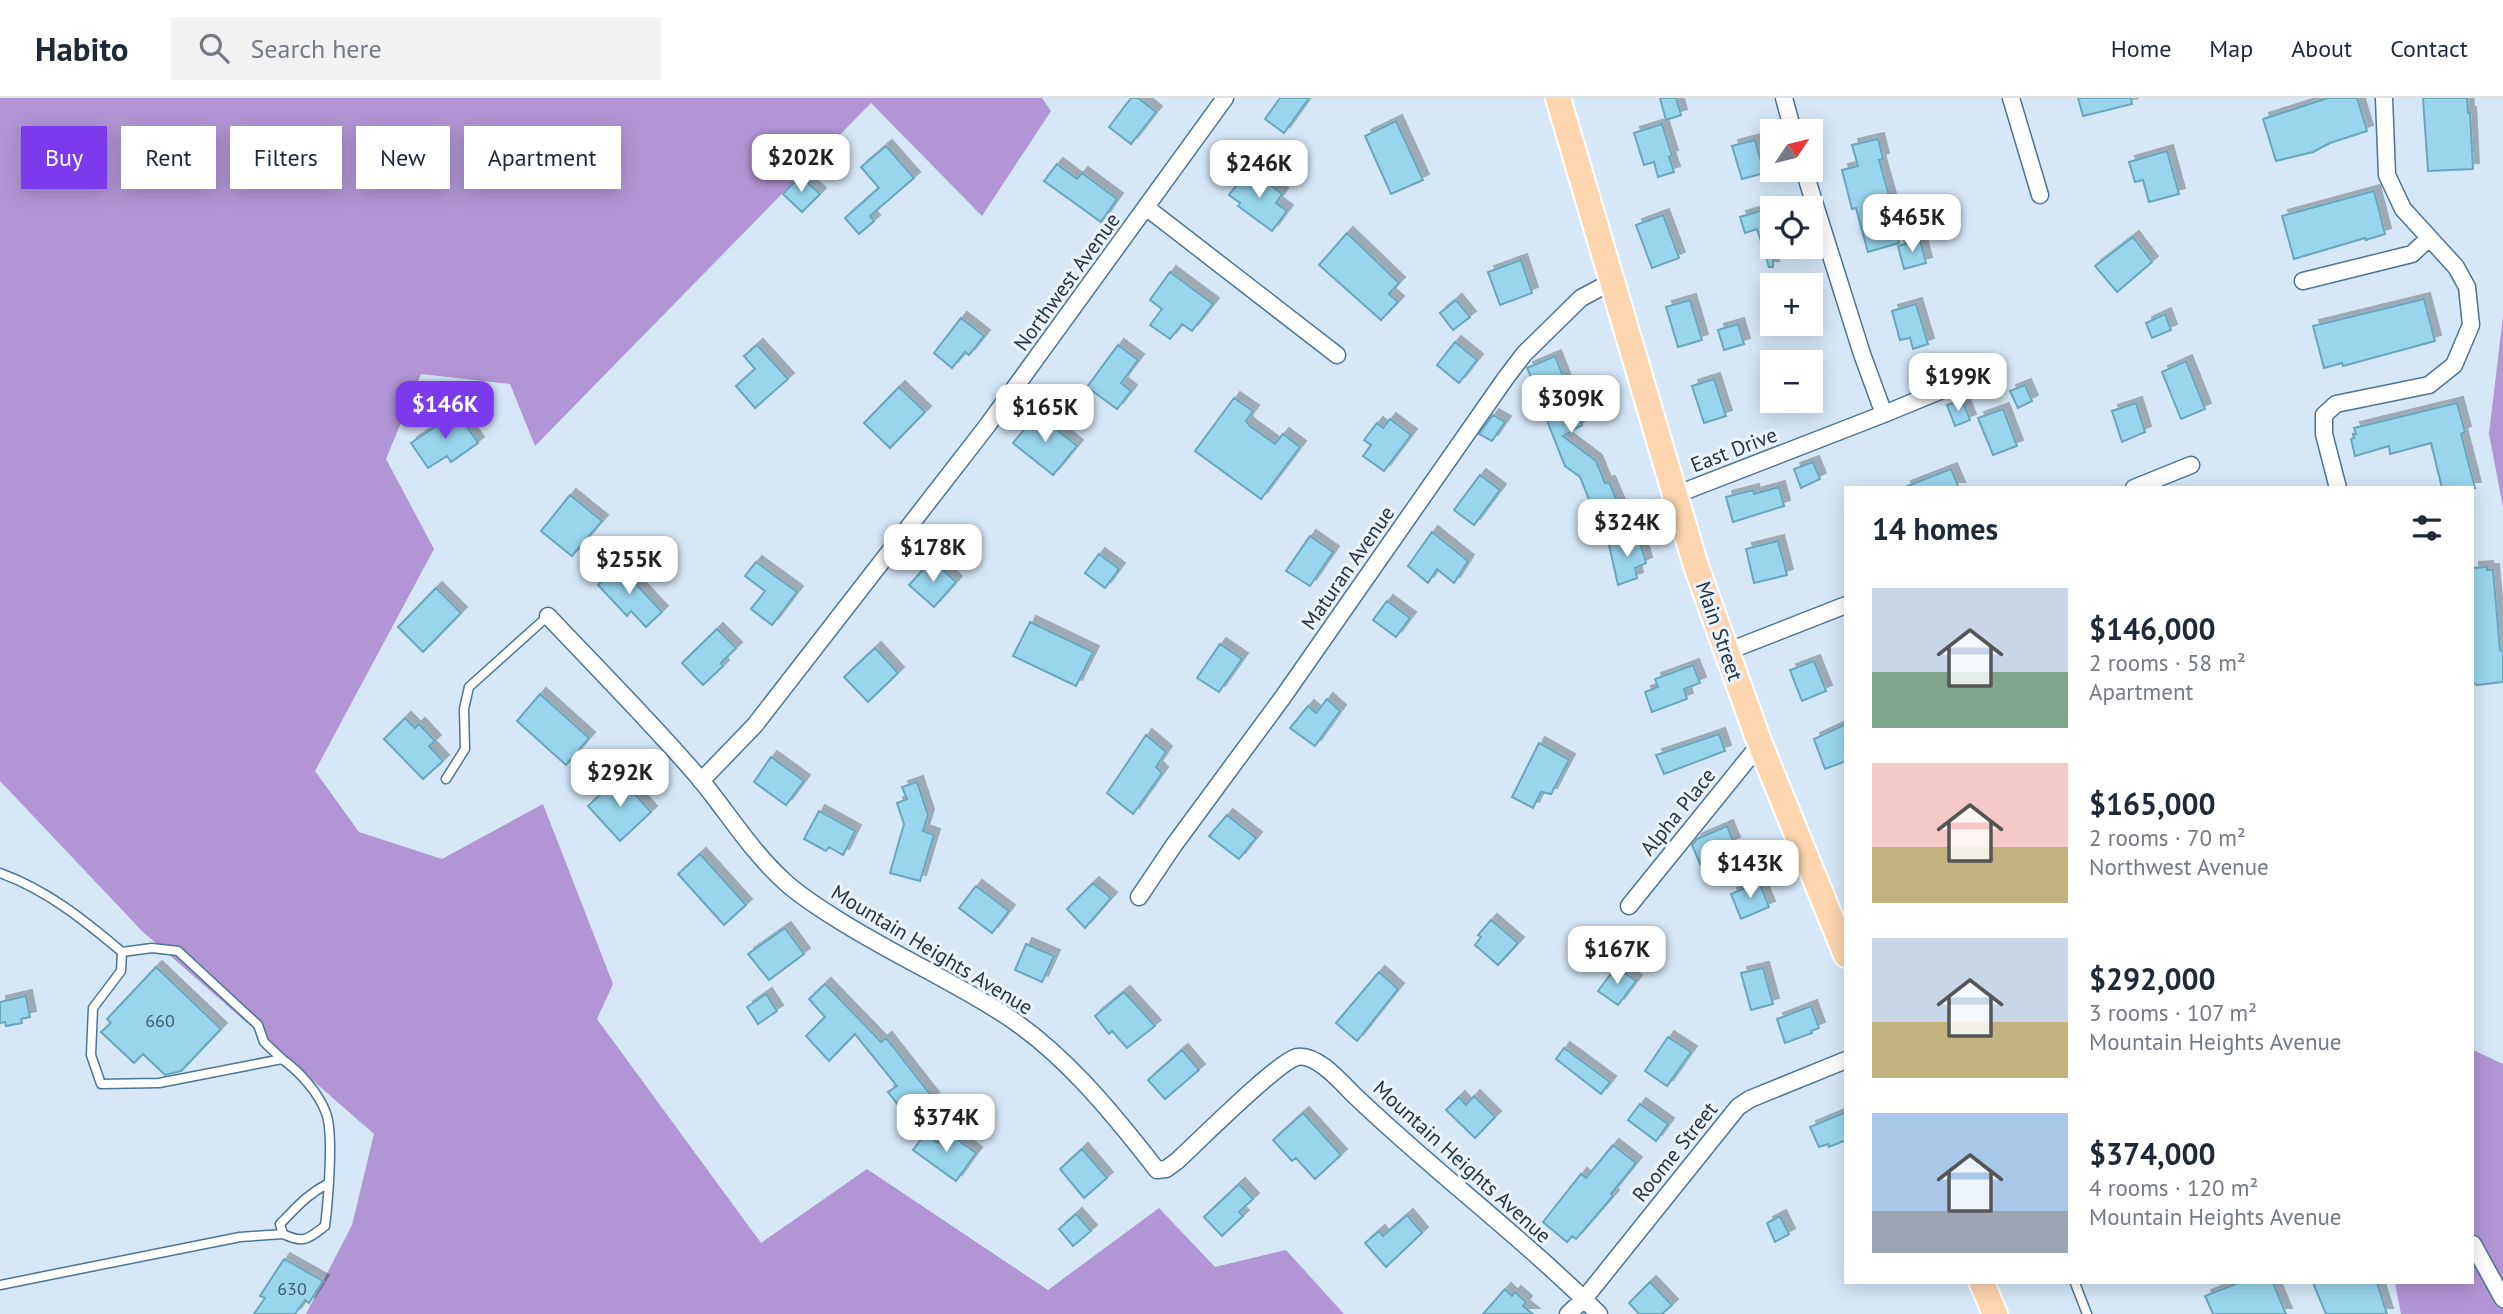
<!DOCTYPE html>
<meta charset="utf-8">
<style>
body{margin:0;font-family:"PT Sans",sans-serif;background:#f2f2f3;color:#1f2937;height:100vh;display:flex;flex-direction:column;font-size:26px;white-space:nowrap}
*{box-sizing:border-box;margin:0}
p{font-size:23px;color:#747a83}
.icon{flex:none;width:38px;height:38px;fill:none;stroke:currentColor;stroke-width:2;stroke-linecap:round;stroke-linejoin:round}
.map{position:relative;flex:1;overflow:hidden}
.drawer{position:absolute;left:1844px;top:388px;width:630px;height:798px;display:flex;flex-direction:column;background:#fff;border-radius:0px;box-shadow:0 4px 18px #0003}
.drawer>*{flex:none}
.top-card{position:absolute;left:21px;top:28px;width:665px;height:63px;display:flex;gap:14px}
.needle{width:46px;rotate:55deg}
.controls{position:absolute;left:1760px;top:21px;display:grid;gap:14px}
.controls a{display:grid;place-items:center;width:63px;height:63px;border-radius:0px;background:#fff;box-shadow:0 4px 18px #0003;font-size:35px}
.price{position:absolute;translate:-50% -60px;padding:0 16px;border-radius:14px;background:#fff;color:#222;font-size:23px;line-height:46px;filter:drop-shadow(0 2px 4px #0008)}
.price::after{content:'';position:absolute;left:50%;top:42px;width:21px;height:16px;margin-left:-10px;background:inherit;clip-path:polygon(0 0,100% 0,50% 100%)}
.price.selected{background:#7c3aed;color:#fff}
ul{padding:0;list-style:none}
li{display:flex;align-items:center;gap:21px;height:175px;padding:0 28px}
li span{display:grid;place-items:center;flex:none;width:196px;height:140px;border-radius:0px;color:#555}
li>.icon{margin-inline-start:auto}
span .icon{width:84px;height:84px;fill:#fffc;stroke-width:1}
li b{font-size:30px}
h2{display:flex;justify-content:space-between;align-items:center;height:84px;padding:0 28px;font-size:30px}
.chip{padding:0 24px;border-radius:0px;background:#fff;box-shadow:0 4px 18px #0003;font-size:24px;line-height:63px}
.chip.selected{background:#7c3aed;color:#fff}
header{display:flex;align-items:center;gap:42px;box-sizing:border-box;height:98px;padding:0 35px;background:#fff;border-bottom:2px solid #e0e1e3}
header strong{font-size:33px}
nav{display:flex;gap:38px;margin-inline-start:auto;font-size:24px}
.search{width:490px;height:63px;background:#f2f2f3;display:flex;align-items:center;gap:18px;box-sizing:border-box;padding:0 24px;border-radius:0px;color:#747a83;font-size:26px}
.map>svg:first-child{display:block}
</style>
<header>
<strong>Habito</strong>
<div class="search"><svg class="icon" aria-label="search" viewBox="0 0 24 24"><circle cx="10" cy="10" r="6"/><path d="M15 15l6 6"/></svg>Search here</div>
<nav><a>Home</a><a>Map</a><a>About</a><a>Contact</a></nav>
</header>
<div class="map">
<svg width="2503" height="1216" viewBox="0 0 2503 1216">
<defs>
<filter id="shadow"><feDropShadow dx="6" dy="-6" stdDeviation="0" flood-color="#0004"/></filter>
</defs>
<rect width="100%" height="100%" fill="#d6e8f8"/>
<path fill="#b195d5" d="M0,0H1042L1051,13L982,118L871,5L535,348L510,286L421,276L386,361L434,451L315,673L359,734L442,761L543,706L613,886L597,921L761,1145L867,1071L1048,1192L1159,1110L1215,1169L1286,1152L1344,1216H306L352,1127L374,1036L142,833L0,683Z
M2503,218V409L2489,336Z
M2473,952L2503,966V1216H2401L2395,1185H2473Z"/>
<path fill="#99d6ee" stroke="#69a6bc" stroke-width="2" filter="url(#shadow)" d="M1131,0H1138L1156,14L1131,46L1109,29Z
M1280,0H1309L1284,35L1265,21Z
M1660,0H1676L1681,17L1666,22Z
M2078,0H2131L2132,6L2083,18Z
M2328,0H2357L2367,33L2330,45L2313,54L2276,63L2263,21Z
M2423,0H2467L2468,15H2470L2473,71L2428,73Z
M1396,23L1423,82L1391,96L1365,38Z
M1662,26L1672,58L1669,59L1674,74L1658,79L1654,64L1644,67L1634,35Z
M1878,41L1883,61L1879,62L1890,101L1887,102L1899,145L1868,154L1856,110L1852,111L1842,72L1858,68L1852,47Z
M1755,42L1764,75L1742,81L1732,48Z
M886,48L914,80L870,118L874,123L859,136L845,120L879,90L861,69Z
M2167,53L2179,96L2149,104L2143,82L2135,84L2129,64Z
M1057,66L1077,81L1082,75L1117,101L1101,124L1044,83Z
M1249,71L1282,96L1276,105L1287,113L1272,133L1238,108L1240,105L1229,97Z
M800,78L820,96L802,114L783,96Z
M2374,93L2385,136L2366,142L2365,140L2294,161L2282,118Z
M1773,109V169H1769L1757,131L1745,135L1740,119Z
M1663,117L1679,160L1652,170L1636,127Z
M1347,135L1399,185L1389,196L1398,204L1381,222L1319,167Z
M2133,139L2152,164L2117,194L2095,168Z
M1920,142L1926,165L1904,171L1898,148Z
M1521,162L1532,195L1500,207L1488,174Z
M1170,174L1213,206L1192,233L1182,226L1170,241L1150,227L1162,211L1150,202Z
M2424,201L2435,243L2343,268L2342,265L2324,270L2313,228Z
M1456,202L1470,219L1453,232L1440,215Z
M1690,202L1702,242L1678,249L1666,209Z
M1916,206L1928,246L1913,251L1910,240L1900,242L1892,213Z
M2165,216L2171,232L2152,240L2146,225Z
M961,220L984,238L969,257L965,254L952,270L934,255Z
M1738,226L1744,246L1724,252L1718,232Z
M1455,244L1477,262L1459,285L1437,267Z
M757,247L788,281L755,310L736,288L755,271L744,258Z
M1118,247L1138,262L1121,285L1131,293L1117,311L1087,289Z
M1555,258L1582,327L1563,338L1596,363L1605,385L1609,384L1621,412L1597,421L1580,379L1565,368L1544,315L1547,314L1527,270Z
M2186,263L2205,311L2181,321L2162,274Z
M1714,281L1726,318L1704,325L1692,288Z
M2025,287L2032,303L2018,310L2010,293Z
M899,289L925,314L890,350L864,325Z
M1234,300L1253,313L1246,323L1250,328L1275,346L1283,336L1300,349L1261,401L1195,353Z
M1962,302L1970,322L1955,328L1947,307Z
M2136,305L2145,334L2122,344L2112,313Z
M2457,305L2465,334L2461,336L2475,390H2442L2431,345L2390,356L2389,348L2355,358L2351,341L2354,340L2353,336H2356L2354,330Z
M2003,311L2017,348L1993,357L1978,320Z
M457,314L478,345L451,364L447,358L428,370L411,345Z
M1037,316L1077,348L1053,377L1013,345Z
M1493,317L1505,324L1492,343L1479,336Z
M1390,321L1411,337L1384,373L1363,358L1371,347L1364,342L1377,325L1383,330Z
M1813,364L1820,381L1801,390L1794,371Z
M1951,371L1959,390H1905V389Z
M1480,377L1500,392L1474,427L1454,412Z
M1779,389L1784,408L1733,424L1726,399L1753,392L1754,396Z
M570,397L602,423L572,458L541,433Z
M1432,434L1468,463L1454,485L1437,471L1428,485L1408,468Z
M1310,438L1333,454L1310,488L1286,473Z
M1638,438L1646,465L1635,470L1637,480L1618,487L1609,447Z
M1778,443L1787,477L1754,485L1746,451Z
M1099,456L1119,471L1105,490L1085,475Z
M932,462L956,484L934,509L909,487Z
M756,464L797,494L772,527L751,511L765,493L745,478Z
M618,467L662,514L646,529L631,513L627,518L598,487Z
M2487,469V472H2493L2500,552L2503,553V584L2477,587L2473,585V470Z
M436,490L461,515L423,554L398,529Z
M1387,503L1410,520L1396,539L1373,522Z
M1030,524L1093,554L1076,588L1013,558Z
M717,531L736,550L721,565L723,568L703,587L682,565Z
M1220,546L1242,561L1219,594L1197,580Z
M875,550L898,575L868,604L844,579Z
M1814,563L1826,593L1802,603L1790,572Z
M1693,567L1700,585L1684,591L1687,601L1652,614L1645,594L1658,589L1655,581Z
M540,596L589,640L566,667L517,623Z
M1327,601L1340,613L1315,648L1290,630L1308,608L1316,615Z
M405,620L415,630L419,626L435,643L429,648L443,663L423,681L384,641Z
M1846,626V663L1825,671L1814,641Z
M1719,636L1725,653L1664,676L1656,657Z
M1146,637L1166,654L1156,669L1162,675L1133,716L1107,695Z
M1539,645L1569,662L1551,696L1541,694L1533,710L1512,699Z
M771,659L804,683L786,707L754,684Z
M619,679L651,714L620,743L588,708Z
M917,684L928,717L923,733L934,737L920,783L890,775L904,726L897,705L907,701L902,689Z
M819,713L855,733L843,757L829,749L826,753L804,741Z
M1227,717L1256,740L1239,761L1209,738Z
M1727,728L1734,745L1725,749L1727,754L1700,766L1692,747L1697,741Z
M700,756L746,807L724,827L678,776Z
M1759,784L1769,809L1741,821L1731,796Z
M1093,785L1111,800L1085,830L1067,811Z
M976,788L1009,813L992,835L959,810Z
M1491,822L1518,845L1498,867L1475,847L1481,839L1478,837Z
M785,830L804,856L769,882L748,856Z
M1026,846L1054,858L1042,884L1015,872Z
M156,869L221,931L181,973L165,977L143,956L134,965L101,934L111,925L107,921Z
M1616,869L1636,883L1618,907L1598,893Z
M1763,870L1773,906L1751,912L1741,875Z
M1379,874L1398,891L1357,943L1336,925Z
M825,886L881,944L886,940L933,1000L915,1012L910,1006L902,1012L888,994L897,988L855,936L829,963L806,938L825,919L809,901Z
M1124,894L1155,928L1127,950L1112,933L1109,936L1095,918Z
M766,896L777,913L758,926L747,909Z
M26,898L30,919L21,921L22,925L6,928L5,924L0,925V904Z
M1811,908L1819,930L1811,933L1812,935L1785,945L1777,921Z
M1668,939L1691,954L1667,988L1645,973Z
M1564,950L1610,984L1601,996L1556,961Z
M1182,952L1199,972L1165,1001L1148,982Z
M1474,998L1495,1019L1475,1040L1446,1012L1459,999L1466,1007Z
M1640,1006L1668,1026L1656,1043L1628,1022Z
M1846,1014V1042L1829,1049L1828,1046L1819,1049L1810,1029Z
M1303,1015L1341,1057L1315,1081L1296,1060L1292,1063L1273,1042Z
M947,1034L976,1055L956,1083L913,1052L925,1036L938,1045Z
M1613,1047L1636,1065L1611,1096L1613,1098L1576,1141L1572,1138L1567,1144L1543,1124L1581,1076L1586,1080Z
M1082,1051L1107,1080L1084,1100L1060,1071Z
M1239,1086L1253,1101L1239,1114L1243,1118L1222,1138L1204,1119Z
M1076,1116L1091,1133L1073,1148L1059,1131Z
M1407,1117L1422,1135L1386,1169L1365,1145L1379,1133L1383,1138Z
M1780,1118L1789,1136L1775,1144L1767,1125Z
M284,1161L323,1183L309,1205L305,1202L295,1216H254L265,1200L260,1198Z
M1650,1184L1672,1207L1662,1216H1639L1629,1205Z
M2238,1185H2273L2286,1216H2213L2205,1198Z
M2313,1185H2377L2387,1216H2326Z
M1505,1191L1512,1198L1515,1194L1526,1204L1523,1208L1533,1216H1483Z"/>
<g fill="none" stroke-linecap="round" stroke-linejoin="round">
<g stroke="#4b7596" stroke-width="11">
<path id="service" d="M446,681L465,651L464,611L469,589L548,518
M0,775C47,792 84,822 122,854L121,873L93,910L91,957L101,986L159,985L282,961C299,973 319,995 326,1015C334,1035 328,1104 325,1128C308,1141 304,1146 283,1136L280,1126C297,1109 306,1097 329,1085
M122,854L152,850L178,853L258,927L264,944L282,961
M2075,1185L2087,1216
M0,1187L240,1139L283,1136"/>
</g>
<g stroke="#4b7596" stroke-width="19">
<path id="minor" d="M1784,0L1793,33
M2011,0L2040,97
M1804,72L1862,256L1884,316
M1147,110L1337,257
M2303,183L2412,156L2429,140
M2134,390L2191,367
M2338,390L2324,336V317L2336,306L2429,287L2454,267L2471,227L2467,189L2456,169L2403,111L2387,77L2384,0
M1675,397L1884,316L1964,283
M548,518C599,572 652,625 700,681C728,715 751,753 784,783C801,799 821,811 840,823C891,855 946,880 997,912C1060,950 1112,1014 1157,1072L1166,1071L1177,1063C1198,1044 1277,964 1297,959C1316,955 1341,984 1353,996C1432,1072 1521,1138 1599,1216
M1726,554L1846,507
M701,683L755,627L987,328L1225,0
M1139,799L1174,747L1283,599L1505,281L1524,256L1581,200L1611,184
M1629,808L1760,646
M2473,1146L2503,1201
M1568,1216L1584,1201L1738,1009L1750,1001L1846,962"/>
</g>
<g stroke="#fff" stroke-width="28">
<path id="primary" d="M1558,0L1696,468L1760,646L1846,857
M1982,1185L1995,1216"/>
</g>
<use href="#service" stroke="#fff" stroke-width="8"/>
<use href="#minor" stroke="#fff" stroke-width="16"/>
<use href="#primary" stroke="#fdd5af" stroke-width="24"/>
</g>
<g text-anchor="middle" stroke-width="6" stroke-linejoin="round" paint-order="stroke">
<g font-size="18" fill="#405d6e">
<text x="160" y="929">660</text>
<text x="292" y="1197">630</text>
</g>
<g font-size="21" fill="#233544" stroke="#ebf4fc">
<text transform="translate(1067 184) rotate(-54)" y="7">Northwest Avenue</text>
<text transform="translate(1734 352) rotate(-21)" y="7">East Drive</text>
<text transform="translate(1348 470) rotate(-55)" y="7">Maturan Avenue</text>
<text transform="translate(1719 533) rotate(71)" y="7">Main Street</text>
<text transform="translate(1678 714) rotate(-51)" y="7">Alpha Place</text>
<text transform="translate(932 852) rotate(31)" y="7">Mountain Heights Avenue</text>
<text transform="translate(1675 1054) rotate(-51)" y="7">Roome Street</text>
<text transform="translate(1462 1064) rotate(42)" y="7">Mountain Heights Avenue</text>
</g>
</g>
</svg>
<div class="controls">
<a><svg class="needle" viewBox="-14 -14 28 28"><path d="M0-13l5 13h-10z" fill="#e53935"/><path d="M0 13l5-13h-10z" fill="#747a83"/></svg></a>
<a><svg class="icon" aria-label="locate" viewBox="0 0 24 24"><circle cx="12" cy="12" r="6"/><path d="M12 2v4M12 18v4M2 12h4M18 12h4"/></svg></a>
<a>+</a>
<a>−</a>
</div>
<b class="price" style="left:801px;top:96px">$202K</b>
<b class="price" style="left:1259px;top:102px">$246K</b>
<b class="price" style="left:1912px;top:156px">$465K</b>
<b class="price" style="left:1958px;top:315px">$199K</b>
<b class="price" style="left:1571px;top:337px">$309K</b>
<b class="price selected" style="left:445px;top:343px">$146K</b>
<b class="price" style="left:1045px;top:346px">$165K</b>
<b class="price" style="left:1627px;top:461px">$324K</b>
<b class="price" style="left:933px;top:486px">$178K</b>
<b class="price" style="left:629px;top:498px">$255K</b>
<b class="price" style="left:620px;top:711px">$292K</b>
<b class="price" style="left:1750px;top:802px">$143K</b>
<b class="price" style="left:1617px;top:888px">$167K</b>
<b class="price" style="left:946px;top:1056px">$374K</b>
<div class="top-card">
<a class="chip selected">Buy</a>
<a class="chip">Rent</a>
<a class="chip">Filters</a>
<a class="chip">New</a>
<a class="chip">Apartment</a>
</div>
<section class="drawer">
<h2>14 homes<svg class="icon" aria-label="filters" viewBox="0 0 24 24"><path d="M4 7h16M4 17h16"/><circle cx="9" cy="7" r="2"/><circle cx="15" cy="17" r="2"/></svg></h2>
<ul>
<li><span style="background:linear-gradient(#c9d6e8 60%,#7fa58c 0)"><svg class="icon" aria-label="home" viewBox="0 0 24 24"><path d="M3 11l9-7 9 7M6 9v11h12V9"/></svg></span><div><b>$146,000</b><p>2 rooms · 58 m²</p><p>Apartment</p></div></li>
<li><span style="background:linear-gradient(#f6c9c9 60%,#c2b280 0)"><svg class="icon" aria-label="home" viewBox="0 0 24 24"><path d="M3 11l9-7 9 7M6 9v11h12V9"/></svg></span><div><b>$165,000</b><p>2 rooms · 70 m²</p><p>Northwest Avenue</p></div></li>
<li><span style="background:linear-gradient(#c9d6e8 60%,#c2b280 0)"><svg class="icon" aria-label="home" viewBox="0 0 24 24"><path d="M3 11l9-7 9 7M6 9v11h12V9"/></svg></span><div><b>$292,000</b><p>3 rooms · 107 m²</p><p>Mountain Heights Avenue</p></div></li>
<li><span style="background:linear-gradient(#a9c7e8 70%,#9aa5b1 0)"><svg class="icon" aria-label="home" viewBox="0 0 24 24"><path d="M3 11l9-7 9 7M6 9v11h12V9"/></svg></span><div><b>$374,000</b><p>4 rooms · 120 m²</p><p>Mountain Heights Avenue</p></div></li>
</ul>
</section>
</div>
